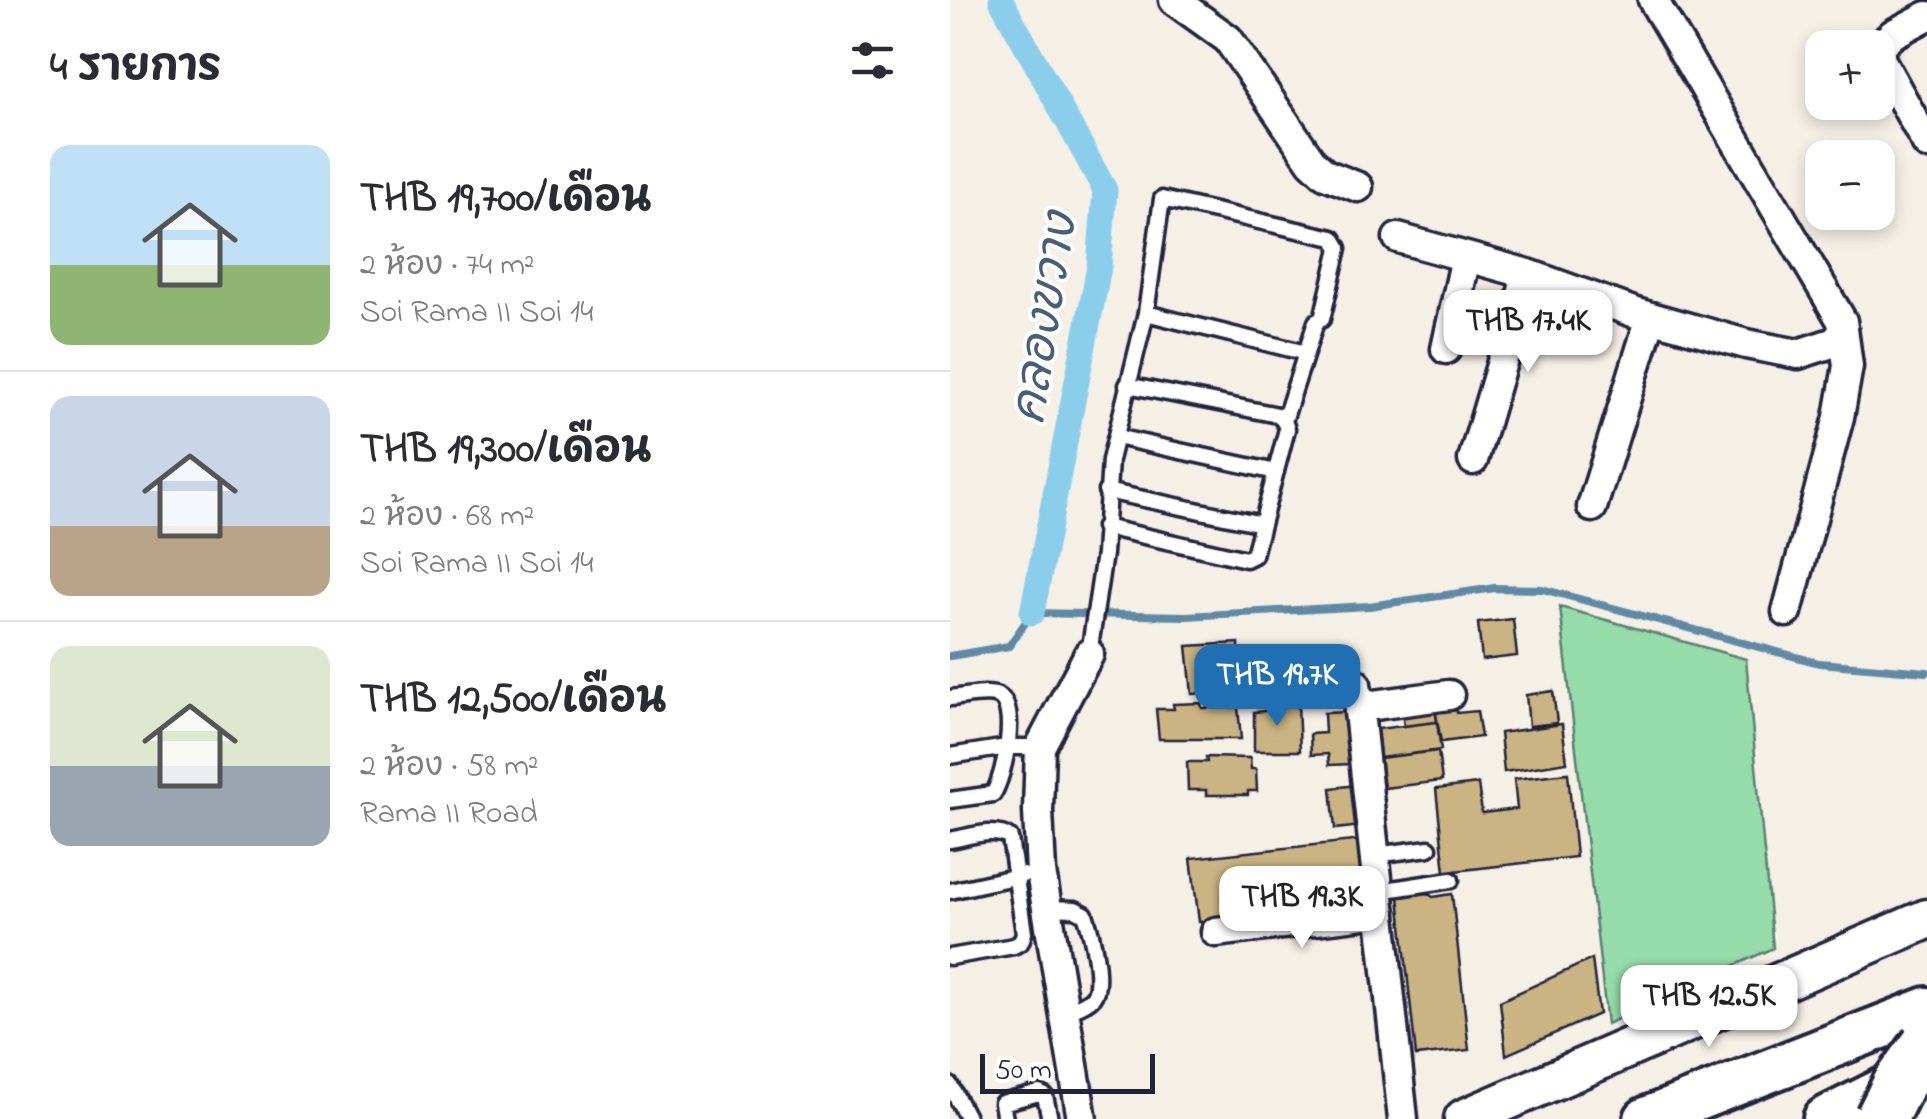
<!DOCTYPE html>
<html lang="th">
<meta charset="utf-8">
<style>
body{margin:0;font-family:"Indie Flower","Playpen Sans Thai",sans-serif;background:#f7f7f7;color:#2b2b33;height:100vh;display:flex;flex-direction:column;font-size:38px;white-space:nowrap}
*{box-sizing:border-box;margin:0}
p{font-size:32px;color:#7c7c81}
.icon{flex:none;width:55px;height:55px;fill:none;stroke:currentColor;stroke-width:2;stroke-linecap:round;stroke-linejoin:round}
.map{position:relative;flex:1;overflow:hidden}
.drawer{display:flex;flex-direction:column;background:#fff;width:950px}
.drawer>*{flex:none}
.controls{position:absolute;left:855px;top:30px;display:grid;gap:20px}
.controls a{display:grid;place-items:center;width:90px;height:90px;border-radius:20px;background:#fff;box-shadow:0 5px 15px #0003;font-size:50px}
.scale{position:absolute;left:30px;bottom:25px;width:175px;box-sizing:border-box;padding-left:10px;border:5px solid #22223b;border-top:0;font-size:28px;line-height:35px;white-space:nowrap;color:#22223b;-webkit-text-stroke:8px #fff;paint-order:stroke}
.price{position:absolute;translate:-50% -85px;padding:0 22px;border-radius:20px;background:#fff;color:#222;font-size:32px;line-height:65px;filter:drop-shadow(0 2px 5px #0008)}
.price::after{content:'';position:absolute;left:50%;top:60px;width:30px;height:22px;margin-left:-15px;background:inherit;clip-path:polygon(0 0,100% 0,50% 100%)}
.price.selected{background:#1f6fb2;color:#fff}
ul{padding:0;list-style:none}
li{display:flex;align-items:center;gap:30px;height:250px;padding:0 50px}
li+li{border-top:2px solid #e1e1e2}
li span{display:grid;place-items:center;flex:none;width:280px;height:200px;border-radius:20px;color:#555}
li>.icon{margin-inline-start:auto}
span .icon{width:120px;height:120px;fill:#fffc;stroke-width:1}
li b{font-size:42px}
h2{display:flex;justify-content:space-between;align-items:center;height:120px;padding:0 50px;font-size:42px}
main{display:flex;flex:1;min-height:0}
.map>svg:first-child{display:block}
</style>
<main>
<section class="drawer">
<h2>4 รายการ<svg class="icon" aria-label="filters" viewBox="0 0 24 24"><path d="M4 7h16M4 17h16"/><circle cx="9" cy="7" r="2"/><circle cx="15" cy="17" r="2"/></svg></h2>
<ul>
<li><span style="background:linear-gradient(#bfe0f5 60%,#8fb573 0)"><svg class="icon" aria-label="home" viewBox="0 0 24 24"><path d="M3 11l9-7 9 7M6 9v11h12V9"/></svg></span><div><b>THB 19,700/เดือน</b><p>2 ห้อง · 74 m²</p><p>Soi Rama II Soi 14</p></div></li>
<li><span style="background:linear-gradient(#c9d6e8 65%,#b9a48a 0)"><svg class="icon" aria-label="home" viewBox="0 0 24 24"><path d="M3 11l9-7 9 7M6 9v11h12V9"/></svg></span><div><b>THB 19,300/เดือน</b><p>2 ห้อง · 68 m²</p><p>Soi Rama II Soi 14</p></div></li>
<li><span style="background:linear-gradient(#dfe7d0 60%,#9aa5b1 0)"><svg class="icon" aria-label="home" viewBox="0 0 24 24"><path d="M3 11l9-7 9 7M6 9v11h12V9"/></svg></span><div><b>THB 12,500/เดือน</b><p>2 ห้อง · 58 m²</p><p>Rama II Road</p></div></li>
</ul>
</section>
<div class="map">
<svg width="977" height="1119" viewBox="0 0 977 1119">
<rect width="100%" height="100%" fill="#f5f0e6"/>
<filter id="ink" filterUnits="userSpaceOnUse"><feTurbulence type="fractalNoise" baseFrequency=".01" numOctaves="2"/><feDisplacementMap in="SourceGraphic" scale="20" xChannelSelector="R" yChannelSelector="G"/><feConvolveMatrix kernelMatrix="1 2 1 2 8 2 1 2 1" color-interpolation-filters="sRGB"/></filter>
<g filter="url(#ink)">
<path fill="#95dcaa" stroke="#5c7f72" stroke-width="2.5" d="M610,607L796,659L823,948L657,1024Z"/>
<g fill="none" stroke-linecap="round" stroke-linejoin="round">
<path stroke="#6189a5" stroke-width="8" d="M0,656L59,646L82,613L236,616L419,606L545,588L592,589L869,663L977,672"/>
<path stroke="#8bceec" stroke-width="25" d="M51,0L155,190L149,267L82,613"/>
</g>
<path fill="#cbb483" stroke="#22223b" stroke-width="2.5" d="M563,619L567,656L532,660L528,623Z
M289,643L290,660L277,661L280,692L242,694L237,646Z
M603,691L607,723L579,726L576,695Z
M504,700L507,713L527,711L531,737L491,742L484,702Z
M484,702L487,722L454,726L451,707Z
M251,703L252,708L288,707L291,739H209L206,709H224L223,704Z
M348,704L350,751H304V712L315,711L314,705Z
M399,712L403,764L379,765L378,754L361,755L360,734L375,733L374,713Z
M487,722L491,750L430,758L427,729Z
M612,724L617,762L554,772L550,733Z
M488,751L492,781L434,788L430,758Z
M256,757L300,758L301,769H306L307,791H298V795H256V790H238L237,762H257Z
M618,773L626,857L495,872L486,789L528,784L532,813L567,809L564,779Z
M407,785L412,826L385,829L381,788Z
M412,840L418,894L389,897L390,908L249,922L241,858Z
M477,893L483,897L502,894L519,1050L466,1056L449,897Z
M642,959L649,1014L556,1055L550,1001Z"/>
<g fill="none" stroke-linecap="round" stroke-linejoin="round">
<g stroke="#22223b" stroke-width="21">
<path id="lane" d="M196,313L356,353
M177,385L328,415L334,421
M166,437L326,472
M156,491L312,524
M139,654L154,554L160,460L196,313L212,199L383,238L389,248L372,319L366,322L334,421L337,429L304,555L296,559L154,527
M0,698C14,697 35,691 48,696C70,706 54,777 43,794L0,800
M0,756L57,747H90
M0,840C18,837 45,827 60,838L74,933L71,942L64,946L0,957
M425,855L479,848
M0,891L73,875
M429,891L501,880
M96,908L125,909L135,914C141,931 154,983 143,997C136,1005 123,1008 113,1012
M0,1085L18,1119
M55,1119L52,1103L89,1093L95,1096L100,1119"/>
</g>
<g stroke="#22223b" stroke-width="35">
<path id="street" d="M224,0L278,39L362,162L375,174L408,187
M703,0L892,321L898,366L889,417L837,612
M977,16L943,34L930,46V59L977,144
M448,238L578,274L683,312L796,344L848,354L885,342L893,332
M496,349L516,257
M523,460L578,274
M642,507L701,317
M406,684L453,1119
M409,707L499,695
M266,932L431,912
M132,1119L91,872L88,811L90,747L139,654"/>
</g>
<g stroke="#22223b" stroke-width="45">
<path id="secondary" d="M514,1119L977,919"/>
</g>
<g stroke="#22223b" stroke-width="50">
<path id="primary" d="M696,1119L977,1009
M875,1119L963,1075
M977,1119V1118"/>
</g>
<use href="#lane" stroke="#fff" stroke-width="14"/>
<use href="#street" stroke="#fff" stroke-width="28"/>
<use href="#secondary" stroke="#fff" stroke-width="38"/>
<use href="#primary" stroke="#fff" stroke-width="42"/>
<g stroke="#22223b" stroke-width="58" stroke-linecap="butt">
<path id="highway-bridge" d="M931,1119L948,1085L977,1045"/>
</g>
<use href="#highway-bridge" stroke="#fff" stroke-width="50"/>
</g>
</g>
<g text-anchor="middle" stroke-width="8" stroke-linejoin="round" paint-order="stroke">
<g font-size="48" font-style="italic" fill="#475e79" stroke="#fff">
<text transform="translate(92 318) rotate(-81)" y="17">คลองขวาง</text>
</g>
</g>
</svg>
<div class="controls">
<a>+</a>
<a>−</a>
</div>
<div class="scale">50 m</div>
<b class="price" style="left:578px;top:375px">THB 17.4K</b>
<b class="price selected" style="left:327px;top:729px">THB 19.7K</b>
<b class="price" style="left:352px;top:951px">THB 19.3K</b>
<b class="price" style="left:759px;top:1050px">THB 12.5K</b>
</div>
</main>
